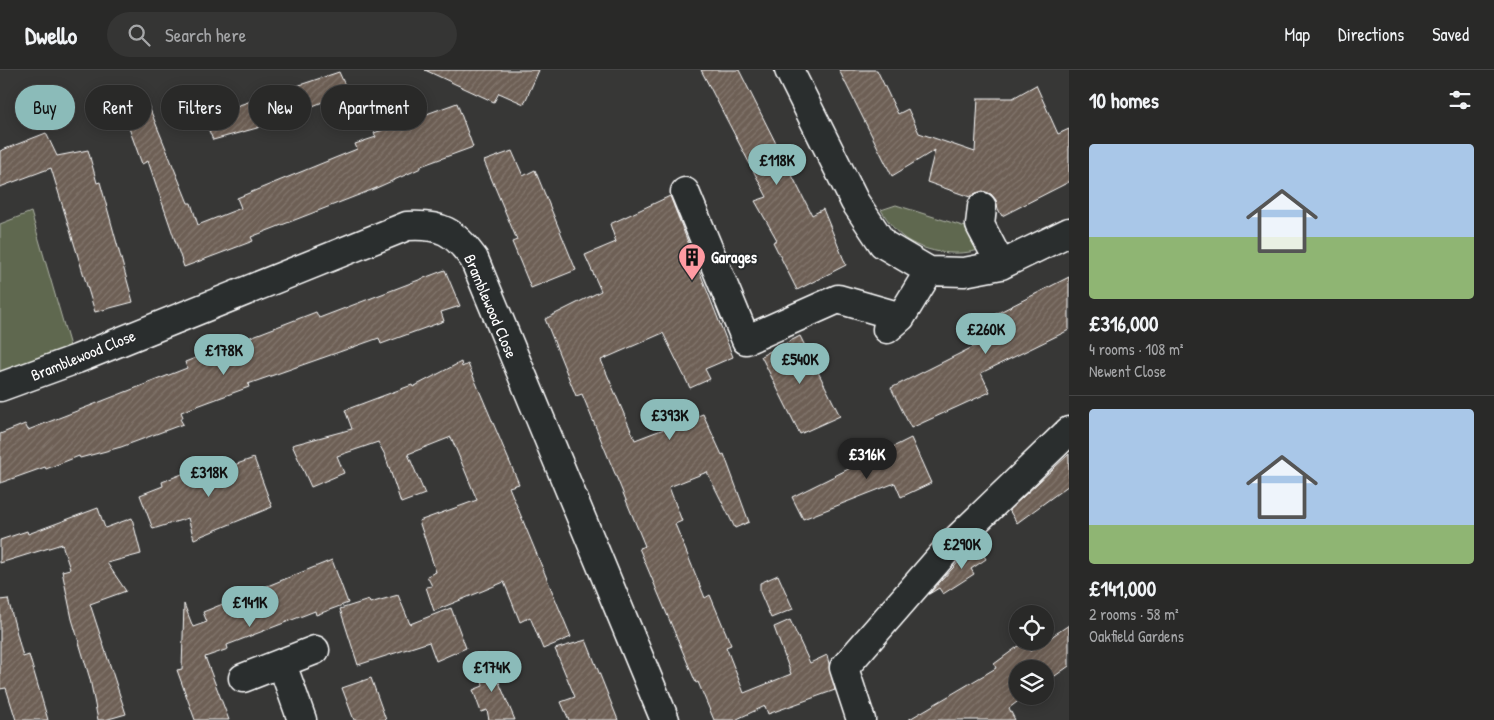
<!DOCTYPE html>
<meta charset="utf-8">
<style>
body{margin:0;font-family:"Patrick Hand",sans-serif;background:#353534;color:#f1f3f6;height:100vh;display:flex;flex-direction:column;font-size:19px;white-space:nowrap}
*{box-sizing:border-box;margin:0}
p{font-size:16px;color:#a5a6a8}
.icon{flex:none;width:28px;height:28px;fill:none;stroke:currentColor;stroke-width:2;stroke-linecap:round;stroke-linejoin:round}
.map{position:relative;flex:1;overflow:hidden}
.sheet{display:flex;flex-direction:column;background:#292928;width:425px}
.sheet>*{flex:none}
.banner{position:absolute;left:15px;top:15px;width:475px;height:45px;display:flex;gap:10px}
.buttons{position:absolute;left:1009px;top:535px;display:grid;gap:10px}
.buttons a{display:grid;place-items:center;width:45px;height:45px;border-radius:50%;background:#292928;box-shadow:0 2px 12px #0003,0 0 0 1px #454545;font-size:25px}
.price{position:absolute;translate:-50% -42px;padding:0 11px;border-radius:18px;background:#8bbbb9;color:#111;font-size:16px;line-height:32px;filter:drop-shadow(0 1px 2px #0008)}
.price::after{content:'';position:absolute;left:50%;top:30px;width:15px;height:11px;margin-left:-8px;background:inherit;clip-path:polygon(0 0,100% 0,50% 100%)}
.price.selected{background:#222;color:#fff}
ul{padding:0;list-style:none}
li{display:grid;align-content:center;gap:10px;height:265px;padding:0 20px}
li+li{border-top:1px solid #454545}
li span{display:grid;place-items:center;height:155px;border-radius:5px;color:#555}
li>.icon{margin-inline-start:auto}
span .icon{width:90px;height:90px;fill:#fffc;stroke-width:1}
li b{font-size:21px}
h2{display:flex;justify-content:space-between;align-items:center;height:60px;padding:0 20px;font-size:21px}
.chip{padding:0 18px;border-radius:22px;background:#292928;box-shadow:0 2px 12px #0003,0 0 0 1px #454545;font-size:18px;line-height:45px}
.chip.selected{background:#8bbbb9;color:#111}
header{display:flex;align-items:center;gap:30px;box-sizing:border-box;height:70px;padding:0 25px;background:#292928;border-bottom:1px solid #454545}
header strong{font-size:24px}
nav{display:flex;gap:28px;margin-inline-start:auto;font-size:18px}
.search{width:350px;height:45px;background:#353534;display:flex;align-items:center;gap:12px;box-sizing:border-box;padding:0 18px;border-radius:28px;color:#a5a6a8;font-size:19px}
main{display:flex;flex:1;min-height:0}
.map>svg:first-child{display:block}
</style>
<header>
<strong>Dwello</strong>
<div class="search"><svg class="icon" aria-label="search" viewBox="0 0 24 24"><circle cx="10" cy="10" r="6"/><path d="M15 15l6 6"/></svg>Search here</div>
<nav><a>Map</a><a>Directions</a><a>Saved</a></nav>
</header>
<main>
<div class="map">
<svg width="1069" height="650" viewBox="0 0 1069 650">
<defs>
<pattern id="building-hatch" width="6" height="6" patternUnits="userSpaceOnUse" patternTransform="scale(1.25)"><rect width="6" height="6" fill="#6d5f54"/><path d="M-1 1l2-2M0 6l6-6M5 7l2-2" fill="none" stroke="#83776e"/></pattern>
</defs>
<rect width="100%" height="100%" fill="#373736"/>
<filter id="ink" filterUnits="userSpaceOnUse"><feTurbulence type="fractalNoise" baseFrequency=".02" numOctaves="2"/><feDisplacementMap in="SourceGraphic" scale="10" xChannelSelector="R" yChannelSelector="G"/><feConvolveMatrix kernelMatrix="1 2 1 2 8 2 1 2 1" color-interpolation-filters="sRGB"/></filter>
<g filter="url(#ink)">
<path fill="#5f684f" stroke="#afb4a7" d="M896,135L972,159L982,179C958,187 928,183 907,170C896,163 888,151 881,140Z
M31,142L72,283L0,310V154Z"/>
<path fill="url(#building-hatch)" stroke="#fff" d="M425,0H539L524,34L499,23L494,32Z
M701,0H739L812,145L823,139L846,195L797,220L773,172L777,170L755,131L767,127Z
M839,0H877L898,44L908,39L919,63L975,82L978,28H1013L1036,15L1058,64L1069,59V112L1002,146L998,139L996,130L991,124L983,121L976,123L970,127L927,112L935,80L892,106Z
M339,2L348,22L257,58L213,70L207,56L209,45Z
M145,27L188,133H191L198,155L241,138L237,128L357,79L355,74L376,67L374,63L457,33L473,77L421,96V98L374,119L251,167L253,171L184,197L148,91L142,94L129,58L137,55L129,33Z
M46,63L57,86L88,80L97,113L100,112L133,232L95,242L51,98L0,117V81Z
M512,81L523,106L535,100L576,200L531,218L512,172L517,170L484,91Z
M670,126L733,287L705,299L710,309L690,318L663,263L601,290L635,370L703,344L722,385L724,384L749,452L735,458L707,402L669,417L682,451L675,454L705,528L710,525L731,575L726,577L744,623L791,604L774,557L790,550L810,593L827,585L835,620L768,644L765,636L735,650H714L698,612L696,613L639,478L645,476L582,324L576,326L545,249L601,221L585,185L616,172L610,154Z
M445,200L460,236L441,242L444,251L381,274L379,268L248,314L249,317L181,342L183,347L180,349L183,354L121,377L80,388L79,386L46,399L45,397L0,413V364L25,354L28,360L187,298L185,292L316,242L319,248Z
M1069,207V260L981,303L990,322L911,358L891,318L985,271L976,254Z
M800,266L840,346L800,364L761,286Z
M461,292L462,297L468,294L519,414L509,417L571,567L543,579L530,547L520,552L504,512L434,541L426,517L432,516L427,506L436,502L419,451L477,430L451,367L408,384L425,424L401,433L385,385L378,372L337,386L344,403L311,417L292,375L352,359L345,340L412,315L413,317Z
M911,368L931,413L901,427L895,413L803,449L792,427Z
M1069,384V415L1017,453L1009,440Z
M254,388L272,437L194,469L188,448L153,459L140,425L163,416L162,412L197,398L200,407Z
M98,438L105,458L132,448L141,484L107,493L126,521L90,534L126,644L105,650H98L90,609L72,549L62,501L70,499L62,474L0,493V470L27,461L28,464Z
M976,473L986,489L971,499L974,504L943,524L939,518L929,524Z
M332,490L348,533L316,545L315,541L227,575L228,579L205,587L229,650H195L177,600L182,599L184,534L193,557L207,552L203,542Z
M778,505L793,539L771,548L760,522V513Z
M398,525L410,554L451,538L466,578L436,591L429,572L358,595L340,539L369,530L370,533Z
M8,529L23,587L29,585L48,650H16L6,618L0,619V530Z
M1069,555V596L1045,613V599H1018V626H1025L1009,638L1015,650H908L996,598L994,594L1024,572L1030,581Z
M586,570L618,650H569L561,632L575,627L555,579Z
M487,584L515,650H489L487,640L481,642L473,620L483,616L478,586Z
M371,608L386,650H354L342,618Z"/>
<g fill="none" stroke-linecap="round" stroke-linejoin="round">
<g stroke="#fff" stroke-width="31">
<path id="minor" d="M789,0L855,132L883,174L929,201L964,202L1001,195L1069,162
M685,122L746,270L838,229L901,247
M982,137L980,155L1001,195
M887,259L901,247L929,201
M0,317L77,289L407,156C441,154 454,161 474,189L665,650
M282,594L302,650
M243,608L315,580
M861,650L844,598L952,474L1069,361"/>
</g>
<use href="#minor" stroke="#2a2d2e" stroke-width="28"/>
</g>
</g>
<defs>
<g id="building-pin" transform="scale(1.4375)"><path d="M0 17L-7.5 6A9.5 9.5 0 1 1 7.5 6Z" fill="#ff9aa2" stroke="#2a2d2e"/><path d="M-4-6H4V6H1V3H-1V6H-4ZM-2.5-4.3h1.7v1.8h-1.7ZM.8-4.3h1.7v1.8H.8ZM-2.5-1h1.7V.8h-1.7ZM.8-1h1.7V.8H.8Z" fill="#111"/></g>
</defs>
<g fill-rule="evenodd">
<use href="#building-pin" x="692" y="187"/>
</g>
<g text-anchor="middle" stroke-width="4" stroke-linejoin="round" paint-order="stroke">
<g font-size="16" font-weight="bold" fill="#fff" stroke="#2a2d2e" text-anchor="start">
<text x="711" y="193">Garages</text>
</g>
<g font-size="16" fill="#fff" stroke="#2a2d2e">
<text transform="translate(491 236) rotate(67)" y="6">Bramblewood Close</text>
<text transform="translate(83 285) rotate(-22)" y="6">Bramblewood Close</text>
</g>
</g>
</svg>
<div class="buttons">
<a><svg class="icon" aria-label="locate" viewBox="0 0 24 24"><circle cx="12" cy="12" r="6"/><path d="M12 2v4M12 18v4M2 12h4M18 12h4"/></svg></a>
<a><svg class="icon" aria-label="layers" viewBox="0 0 24 24"><path d="M12 4l9 5-9 5-9-5zM3 14l9 5 9-5"/></svg></a>
</div>
<b class="price" style="left:777px;top:116px">£118K</b>
<b class="price" style="left:986px;top:285px">£260K</b>
<b class="price" style="left:224px;top:306px">£178K</b>
<b class="price" style="left:800px;top:315px">£540K</b>
<b class="price" style="left:670px;top:371px">£393K</b>
<b class="price selected" style="left:867px;top:410px">£316K</b>
<b class="price" style="left:209px;top:428px">£318K</b>
<b class="price" style="left:962px;top:500px">£290K</b>
<b class="price" style="left:250px;top:558px">£141K</b>
<b class="price" style="left:492px;top:623px">£174K</b>
<div class="banner">
<a class="chip selected">Buy</a>
<a class="chip">Rent</a>
<a class="chip">Filters</a>
<a class="chip">New</a>
<a class="chip">Apartment</a>
</div>
</div>
<section class="sheet">
<h2>10 homes<svg class="icon" aria-label="filters" viewBox="0 0 24 24"><path d="M4 7h16M4 17h16"/><circle cx="9" cy="7" r="2"/><circle cx="15" cy="17" r="2"/></svg></h2>
<ul>
<li><span style="background:linear-gradient(#a9c7e8 60%,#8fb573 0)"><svg class="icon" aria-label="home" viewBox="0 0 24 24"><path d="M3 11l9-7 9 7M6 9v11h12V9"/></svg></span><div><b>£316,000</b><p>4 rooms · 108 m²</p><p>Newent Close</p></div></li>
<li><span style="background:linear-gradient(#a9c7e8 75%,#8fb573 0)"><svg class="icon" aria-label="home" viewBox="0 0 24 24"><path d="M3 11l9-7 9 7M6 9v11h12V9"/></svg></span><div><b>£141,000</b><p>2 rooms · 58 m²</p><p>Oakfield Gardens</p></div></li>
</ul>
</section>
</main>
